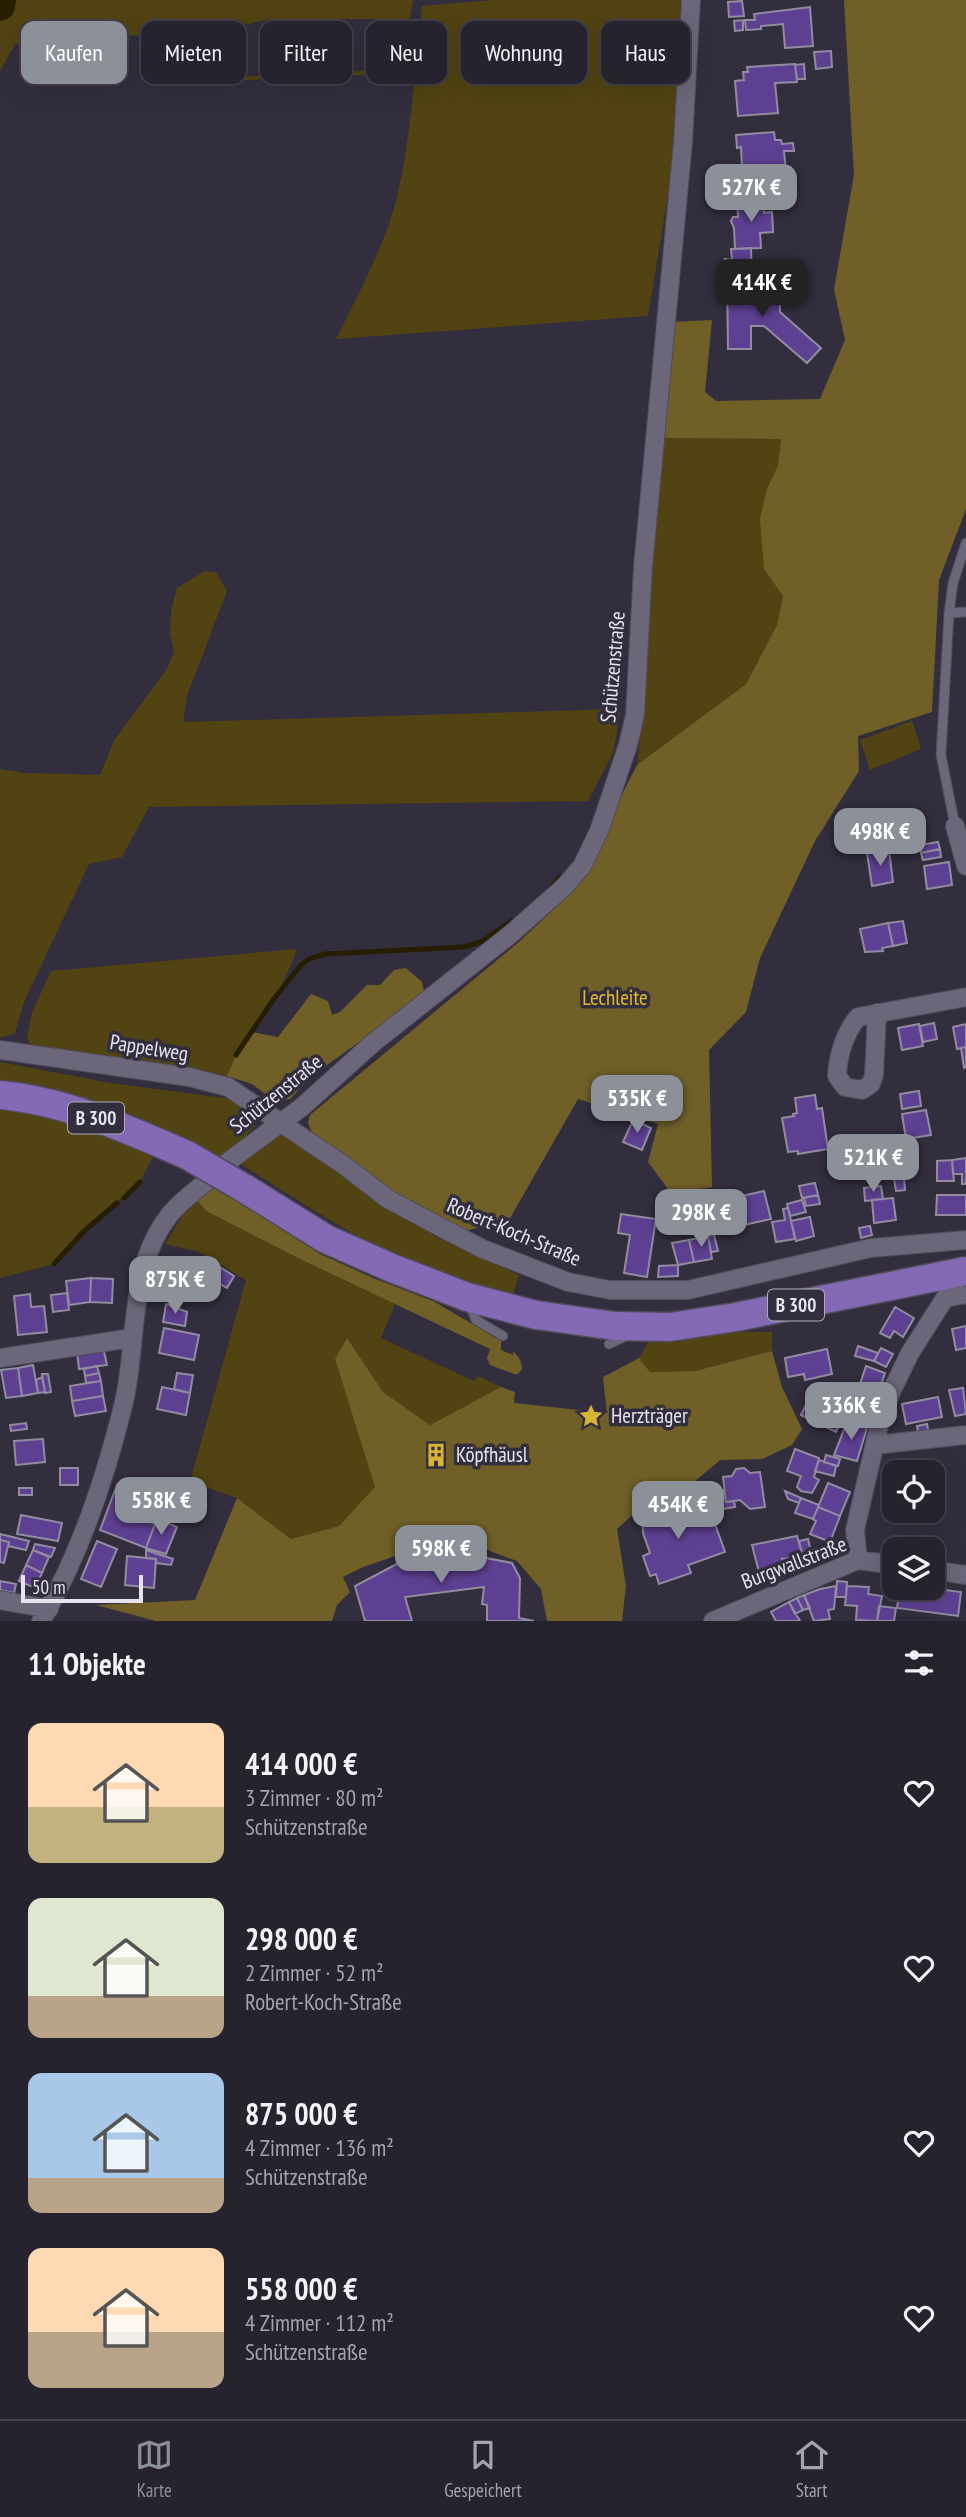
<!DOCTYPE html>
<html lang="de">
<meta charset="utf-8">
<style>
body{margin:0;font-family:"PT Sans Narrow",sans-serif;background:#322f3a;color:#f1f3f6;height:100vh;display:flex;flex-direction:column;font-size:26px;white-space:nowrap}
*{box-sizing:border-box;margin:0}
p{font-size:23px;color:#a4a4aa}
.icon{flex:none;width:38px;height:38px;fill:none;stroke:currentColor;stroke-width:2;stroke-linecap:round;stroke-linejoin:round}
.map{position:relative;height:1621px;overflow:hidden}
.drawer{display:flex;flex-direction:column;background:#26222e;flex:1}
.drawer>*{flex:none}
.guide{position:absolute;left:21px;top:21px;width:924px;height:63px;display:flex;gap:14px}
.buttons{position:absolute;left:882px;top:1460px;display:grid;gap:14px}
.buttons a{display:grid;place-items:center;width:63px;height:63px;border-radius:14px;background:#26222e;box-shadow:0 7px 28px #0002,0 0 0 2px #423f4a;font-size:35px}
.scale{position:absolute;left:21px;bottom:18px;width:122px;box-sizing:border-box;padding-left:7px;border:4px solid #e6e3ee;border-top:0;font-size:19px;line-height:24px;white-space:nowrap;color:#e6e3ee;-webkit-text-stroke:5px #322e3e;paint-order:stroke}
.price{position:absolute;translate:-50% -60px;padding:0 16px;border-radius:14px;background:#8c9099;color:#fff;font-size:23px;line-height:46px;filter:drop-shadow(0 2px 4px #0008)}
.price::after{content:'';position:absolute;left:50%;top:42px;width:21px;height:16px;margin-left:-10px;background:inherit;clip-path:polygon(0 0,100% 0,50% 100%)}
.price.current{background:#222;color:#fff}
ul{padding:0;list-style:none}
li{display:flex;align-items:center;gap:21px;height:175px;padding:0 28px}
li span{display:grid;place-items:center;flex:none;width:196px;height:140px;border-radius:14px;color:#555}
li>.icon{margin-inline-start:auto}
span .icon{width:84px;height:84px;fill:#fffc;stroke-width:1}
li b{font-size:30px}
h2{display:flex;justify-content:space-between;align-items:center;height:84px;padding:0 28px;font-size:30px}
.pill{padding:0 24px;border-radius:14px;background:#26222e;box-shadow:0 7px 28px #0002,0 0 0 2px #423f4a;font-size:24px;line-height:63px}
.pill.current{background:#8c9099;color:#fff}
.tab-bar{display:flex;justify-content:space-around;align-items:center;height:98px;border-top:2px solid #423f4a;background:#26222e;font-size:19px;color:#a4a4aa}
.tab-bar a{display:grid;justify-items:center;gap:4px}
.tab-bar .current{color:#8c9099}
.map>svg:first-child{display:block}
</style>
<div class="map">
<svg width="966" height="1621" viewBox="0 0 966 1621">
<rect width="100%" height="100%" fill="#322e3e"/>
<path fill="#514312" d="M0,0H413L410,19H271L223,29L15,44L0,71Z
M492,0H681L671,177L648,316L336,339C358,295 385,245 397,197C412,134 414,70 422,6Z
M404,69V73L181,83L182,79Z
M658,438L781,439L778,465L767,489L764,569L783,595L777,625L746,684L637,765L645,690L649,568Z
M205,571L216,572L227,591L187,696L183,722L621,709L613,753L588,801L149,807L122,857L89,864L24,1002L15,1033L0,1038V769L24,773L100,775L115,739L167,669L174,652L170,633L171,611L177,588Z
M912,721L921,749L870,770L860,740Z
M297,949C282,996 247,1032 227,1076L191,1068L31,1045L27,1039L32,1012L51,971Z
M0,1062L111,1083L231,1099L249,1109L254,1117L255,1126L222,1161C192,1143 158,1124 125,1113C84,1100 42,1091 0,1082Z
M0,1107L57,1118L155,1152L140,1182L84,1231L54,1264L0,1278Z
M279,1134L287,1135L388,1209L441,1239L519,1275L513,1295C475,1285 437,1274 401,1258C344,1232 292,1196 239,1163Z
M197,1200L206,1211L302,1260L395,1304L381,1338L474,1381L478,1376L501,1387L430,1425L383,1392L347,1338L335,1359L376,1487L339,1526L291,1539L237,1498L190,1482L246,1280L199,1252L165,1244L187,1208Z
M727,1327L733,1332H772V1351L695,1371L650,1372L639,1358L652,1336Z"/>
<path fill="#706028" d="M844,0H966V509L939,580L932,712L858,736L859,771L815,841L760,958L746,1012L709,1050L712,1187L671,1193L648,1162L658,1124L578,1099L509,1220L465,1231L392,1192L322,1142L312,1133L308,1123L310,1115L519,942L570,894L608,834L619,800L637,765L746,684L777,625L783,596L764,569L760,519L767,489L778,465L781,439L658,438L670,322L712,320L705,392L716,401L820,399L845,340L834,289L854,175Z
M406,968L422,982L425,995L313,1075L290,1099L276,1102L252,1084L227,1076L236,1055L252,1032L278,1037L311,994L328,1001L332,1015L340,1012L367,985H380L394,970Z
M214,1185L320,1254L373,1278L435,1302L501,1341V1350L513,1355V1351C518,1355 522,1362 522,1369L518,1374H514L490,1365L487,1358L490,1349L302,1260L206,1211L197,1200Z
M347,1338L383,1392L430,1425L501,1387L515,1392L514,1403L607,1413L603,1377L639,1358L650,1372L695,1371L772,1351L782,1387L802,1429L792,1445L762,1459L720,1460L680,1494L641,1507L617,1529L626,1586L622,1621H547L541,1589L517,1561L482,1548L431,1544L363,1567L343,1577L350,1592L337,1605L332,1621H156L96,1605L195,1600L237,1498L291,1539L339,1526L375,1487L335,1359Z"/>
<g fill="none" stroke-linecap="round" stroke-linejoin="round">
<path stroke="#271e00" stroke-width="5" d="M549,890L560,877
M236,1055L273,1000L301,965L309,959L325,954L464,947L481,942L512,921
M124,1198L140,1182
M54,1264L84,1231L117,1203"/>
<path stroke="#271e00" stroke-width="30" d="M0,6L1,0"/>
</g>
<path fill="#5e4092" stroke="#918ca0" stroke-width="2" d="M742,1L744,16L729,17L728,2Z
M810,7L813,46L785,48L783,24L761,26V29L746,30L745,20H755L754,14Z
M743,20V30L735,31L734,21Z
M831,51L832,67L816,69L814,52Z
M795,64L797,82L775,83L778,113L738,116L735,81L744,80L743,72H748L747,67Z
M804,64L805,79H797L795,65Z
M774,132L775,140H781L782,144L793,143L794,151H784L786,172L753,175L752,167H742L741,147L737,148L736,135Z
M742,168L744,189L723,191L721,170Z
M763,200L764,213L772,212L773,232L760,233L761,248L735,249L734,228L731,221L733,217H738L737,201Z
M751,248L752,274L725,277V259L732,260L731,249Z
M750,274L751,295H780V312L821,348L807,363L764,326H751V349H728L727,277Z
M938,842L940,849L921,853L920,845Z
M940,849L941,857L923,860L921,853Z
M889,850L893,882L872,886L867,853Z
M949,862L952,885L927,889L924,866Z
M903,921L907,943L893,946L888,923Z
M888,923L893,946L882,948L883,951L865,952L860,929Z
M934,1023L937,1039L923,1042L920,1026Z
M919,1024L923,1046L902,1050L898,1028Z
M966,1024V1047L957,1049L953,1027Z
M966,1047V1067L964,1068L961,1048Z
M919,1091L921,1106L902,1109L900,1094Z
M815,1095L817,1109L822,1108L828,1149L798,1154V1151L788,1152L782,1118L794,1116L793,1114L797,1113L795,1098Z
M926,1110L931,1135L906,1139L902,1114Z
M633,1120L651,1128L642,1150L623,1142Z
M966,1158V1184H962V1174H953L952,1160Z
M952,1160L954,1181H937V1161Z
M904,1178L905,1190L896,1191L894,1179Z
M815,1183L818,1195L802,1198L799,1186Z
M881,1186L883,1199L865,1201L864,1188Z
M764,1191L771,1219L744,1225L737,1197Z
M818,1195L820,1204L806,1206L804,1198Z
M937,1195H966V1215H936Z
M737,1197L744,1225L716,1231L710,1203Z
M893,1198L896,1220L874,1223L872,1200Z
M802,1200L806,1212L790,1216L787,1204Z
M788,1208L795,1239L776,1242L772,1222L785,1220L783,1209Z
M621,1214L656,1219L647,1277L624,1273L630,1235L618,1233Z
M810,1217L814,1236L796,1241L791,1221Z
M870,1226L872,1235L861,1238L859,1228Z
M714,1235L718,1251L711,1252L708,1236Z
M708,1236L712,1259L694,1262L689,1240Z
M689,1240L694,1262L678,1265L672,1243Z
M186,1258L195,1259L191,1281L163,1276L166,1259L185,1262Z
M215,1264L234,1276L227,1288L207,1277Z
M678,1265V1276L658,1277L659,1266Z
M91,1278L113,1279L112,1303L90,1302Z
M91,1278L90,1302L69,1305L66,1281Z
M67,1293L69,1310L53,1312L51,1295Z
M30,1294L31,1307L44,1306L47,1332L18,1335L14,1296Z
M166,1304L187,1312L185,1326L163,1322Z
M895,1307L914,1318L903,1337L894,1331L890,1338L880,1333Z
M966,1326V1348L956,1350L952,1329Z
M164,1328L199,1335L194,1360L159,1353Z
M858,1346L878,1353L874,1361L855,1356Z
M103,1347L107,1365L79,1369L77,1352Z
M881,1348L893,1354L886,1367L874,1361Z
M827,1349L832,1374L805,1380L804,1374L788,1377L785,1358Z
M33,1365L38,1393L22,1396L18,1368Z
M97,1366L99,1373L85,1376L84,1369Z
M866,1366L885,1373L873,1409L854,1402Z
M18,1368L22,1396L6,1398L1,1370Z
M99,1373L101,1381L86,1383L85,1376Z
M177,1373L193,1375L190,1393L174,1389Z
M42,1374H48L51,1392L45,1393Z
M42,1377L45,1392L38,1393L36,1380Z
M101,1381L103,1396L72,1401L70,1386Z
M162,1387L190,1393L186,1415L157,1409Z
M963,1388L966,1414L955,1416L949,1390Z
M103,1396L106,1411L75,1416L72,1401Z
M810,1396L845,1413L836,1432L801,1415Z
M938,1397L942,1417L906,1424L902,1404Z
M845,1413L868,1419L866,1428L842,1420Z
M847,1422L867,1428L857,1461L834,1455Z
M26,1423L27,1429L11,1431L10,1425Z
M927,1424L929,1434L919,1436L917,1426Z
M43,1439L45,1462L16,1465L14,1441Z
M795,1449L819,1458L814,1477L819,1480L812,1493L801,1491L797,1487L801,1476L787,1471Z
M430.5 1455a5.5 5.5 0 1 1 11 0a5.5 5.5 0 1 1-11 0Z
M826,1455L840,1459L838,1466L824,1462Z
M819,1460L836,1466L834,1476L815,1471Z
M60,1468H78V1485H60Z
M744,1468L750,1473L760,1472L765,1507L750,1509L740,1500L726,1502L723,1477L732,1476L736,1469Z
M828,1483L850,1492L840,1516L818,1507Z
M117,1485L139,1494L131,1515L155,1524L146,1548L100,1530Z
M19,1488H32V1495H19Z
M714,1490H724L726,1502L734,1501L735,1507L717,1510Z
M785,1491L801,1498L799,1503L788,1499Z
M801,1498L819,1505L813,1519L795,1513Z
M684,1500L689,1517L710,1510L725,1552L688,1565L691,1573L659,1584L656,1574L650,1576L643,1556L650,1553L643,1533L642,1514Z
M818,1507L840,1516L830,1542L810,1534L816,1521L813,1519Z
M21,1515L62,1523L58,1541L17,1534Z
M157,1519L177,1527L166,1554L146,1548Z
M0,1534L29,1541L26,1550L8,1546L9,1542L0,1540Z
M797,1536L803,1557L782,1559L783,1567L759,1572L752,1545Z
M808,1539L812,1556L803,1558L799,1541Z
M0,1540L9,1542L4,1563L0,1562Z
M97,1541L117,1549L101,1587L81,1579Z
M35,1544L55,1548L51,1557L33,1550Z
M440,1549L512,1563L520,1578L519,1618L534,1621H487V1605L482,1604L484,1587L405,1597L412,1621H365L355,1586L410,1557Z
M33,1550L49,1557L42,1573L26,1565Z
M146,1550L173,1559L171,1565L156,1563V1559L146,1558Z
M127,1556L156,1559L154,1588L125,1585Z
M26,1565L42,1573L35,1588L19,1581Z
M0,1581L16,1584L14,1593L0,1590Z
M837,1581L847,1582L846,1597H836Z
M836,1586L834,1609L828,1610L830,1619L814,1621L804,1595L820,1589Z
M847,1586L869,1587L868,1594L882,1596L877,1621L856,1620L857,1606L845,1605Z
M900,1587H923L961,1592L958,1616L897,1608Z
M804,1595L810,1608L803,1610L797,1598Z
M797,1598L803,1610L795,1614L789,1602Z
M789,1602L800,1621H776L771,1612Z
M879,1606L896,1608L894,1621H877Z"/>
<g fill="none" stroke-linecap="round" stroke-linejoin="round">
<g stroke="#4f4b59" stroke-width="11">
<path id="service" d="M949,613L966,612
M955,826L941,755L949,613L953,583L966,543
M469,1302L476,1320L503,1336
M609,1344L626,1336"/>
</g>
<g stroke="#4f4b59" stroke-width="20">
<path id="minor" d="M955,826L966,866
M877,1013L874,1075L871,1084L862,1090L845,1087L837,1076C838,1055 845,1033 858,1017L966,997
M0,1050L189,1077L228,1087L345,1166L388,1199L444,1229L483,1249L568,1282L610,1290H688L871,1248L966,1240
M225,1164L302,1107L373,1043L512,933L564,887L582,866L599,831L628,745L635,715L643,567L683,142L691,0
M0,1358L132,1338
M875,1445L966,1435
M858,1560L855,1530L879,1426L892,1390L910,1353L945,1298L962,1295
M933,1570L966,1575
M0,1600L49,1609
M41,1621C80,1555 106,1476 124,1402C138,1341 128,1269 168,1217C178,1203 194,1192 207,1181
M713,1621L858,1560L894,1565"/>
</g>
<g stroke="#4f4b59" stroke-width="31">
<path id="primary" d="M0,1095C66,1101 127,1129 187,1155
M244,1188L326,1239L392,1268L467,1297L536,1315L615,1326L670,1327L736,1317L966,1271"/>
</g>
<use href="#service" stroke="#6b6679" stroke-width="9"/>
<use href="#minor" stroke="#6b6679" stroke-width="18"/>
<use href="#primary" stroke="#846ab5" stroke-width="28"/>
<g stroke="#4f4b59" stroke-width="31" stroke-linecap="butt">
<path id="primary-bridge" d="M187,1155L244,1188"/>
</g>
<use href="#primary-bridge" stroke="#846ab5" stroke-width="28"/>
</g>
<defs>
<g id="sight-bare" transform="scale(1.89)"><path d="M0-6L1.8-2.2L6-1.7L2.9 1.2L3.7 5.4L0 3.3L-3.7 5.4L-2.9 1.2L-6-1.7L-1.8-2.2Z" fill="#d7b434" stroke="#322e3e" stroke-width="2.5" paint-order="stroke"/></g>
<g id="building-bare" transform="scale(1.89)"><path d="M-4-6H4V6H1V3H-1V6H-4ZM-2.5-4.3h1.7v1.8h-1.7ZM.8-4.3h1.7v1.8H.8ZM-2.5-1h1.7V.8h-1.7ZM.8-1h1.7V.8H.8Z" fill="#d7b434" stroke="#322e3e" stroke-width="2.5" paint-order="stroke"/></g>
</defs>
<g fill-rule="evenodd">
<use href="#sight-bare" x="591" y="1416"/>
<use href="#building-bare" x="436" y="1455"/>
</g>
<g text-anchor="middle" stroke-width="7" stroke-linejoin="round" paint-order="stroke">
<g fill="#322e3e" stroke="#b0adb9" stroke-width="2">
<rect x="68" y="1102.5" width="56" height="31" rx="5"/>
<rect x="768" y="1289.5" width="56" height="31" rx="5"/>
</g>
<g font-size="19" font-weight="bold" fill="#e6e3ee">
<text x="96" y="1125">B 300</text>
<text x="796" y="1312">B 300</text>
</g>
<g font-size="21" fill="#e6e3ee" stroke="#322e3e">
<text transform="translate(613 667) rotate(-85)" y="7">Schützenstraße</text>
<text transform="translate(149 1048) rotate(9)" y="7">Pappelweg</text>
<text transform="translate(276 1094) rotate(-39)" y="7">Schützenstraße</text>
<text transform="translate(514 1232) rotate(23)" y="7">Robert-Koch-Straße</text>
<text transform="translate(794 1563) rotate(-21)" y="7">Burgwallstraße</text>
</g>
<g font-size="21" fill="#e5be22" stroke="#322e3e">
<text x="615" y="1005">Lechleite</text>
</g>
<g font-size="21" fill="#e6e3ee" stroke="#322e3e" text-anchor="start">
<text x="611" y="1423">Herzträger</text>
<text x="456" y="1462">Köpfhäusl</text>
</g>
</g>
</svg>
<div class="buttons">
<a><svg class="icon" aria-label="locate" viewBox="0 0 24 24"><circle cx="12" cy="12" r="6"/><path d="M12 2v4M12 18v4M2 12h4M18 12h4"/></svg></a>
<a><svg class="icon" aria-label="layers" viewBox="0 0 24 24"><path d="M12 4l9 5-9 5-9-5zM3 14l9 5 9-5"/></svg></a>
</div>
<div class="scale">50 m</div>
<b class="price" style="left:751px;top:224px">527K €</b>
<b class="price current" style="left:762px;top:319px">414K €</b>
<b class="price" style="left:880px;top:868px">498K €</b>
<b class="price" style="left:637px;top:1135px">535K €</b>
<b class="price" style="left:873px;top:1194px">521K €</b>
<b class="price" style="left:701px;top:1249px">298K €</b>
<b class="price" style="left:175px;top:1316px">875K €</b>
<b class="price" style="left:851px;top:1442px">336K €</b>
<b class="price" style="left:161px;top:1537px">558K €</b>
<b class="price" style="left:678px;top:1541px">454K €</b>
<b class="price" style="left:441px;top:1585px">598K €</b>
<div class="guide">
<a class="pill current">Kaufen</a>
<a class="pill">Mieten</a>
<a class="pill">Filter</a>
<a class="pill">Neu</a>
<a class="pill">Wohnung</a>
<a class="pill">Haus</a>
</div>
</div>
<section class="drawer">
<h2>11 Objekte<svg class="icon" aria-label="filters" viewBox="0 0 24 24"><path d="M4 7h16M4 17h16"/><circle cx="9" cy="7" r="2"/><circle cx="15" cy="17" r="2"/></svg></h2>
<ul>
<li><span style="background:linear-gradient(#ffd9b3 60%,#c2b280 0)"><svg class="icon" aria-label="home" viewBox="0 0 24 24"><path d="M3 11l9-7 9 7M6 9v11h12V9"/></svg></span><div><b>414 000 €</b><p>3 Zimmer · 80 m²</p><p>Schützenstraße</p></div><svg class="icon" aria-label="heart" viewBox="0 0 24 24"><path d="M12 20l-8-8c-3-5 5-10 8-4 3-6 11-1 8 4z"/></svg></li>
<li><span style="background:linear-gradient(#dfe7d0 70%,#b9a48a 0)"><svg class="icon" aria-label="home" viewBox="0 0 24 24"><path d="M3 11l9-7 9 7M6 9v11h12V9"/></svg></span><div><b>298 000 €</b><p>2 Zimmer · 52 m²</p><p>Robert-Koch-Straße</p></div><svg class="icon" aria-label="heart" viewBox="0 0 24 24"><path d="M12 20l-8-8c-3-5 5-10 8-4 3-6 11-1 8 4z"/></svg></li>
<li><span style="background:linear-gradient(#a9c7e8 75%,#b9a48a 0)"><svg class="icon" aria-label="home" viewBox="0 0 24 24"><path d="M3 11l9-7 9 7M6 9v11h12V9"/></svg></span><div><b>875 000 €</b><p>4 Zimmer · 136 m²</p><p>Schützenstraße</p></div><svg class="icon" aria-label="heart" viewBox="0 0 24 24"><path d="M12 20l-8-8c-3-5 5-10 8-4 3-6 11-1 8 4z"/></svg></li>
<li><span style="background:linear-gradient(#ffd9b3 60%,#b9a48a 0)"><svg class="icon" aria-label="home" viewBox="0 0 24 24"><path d="M3 11l9-7 9 7M6 9v11h12V9"/></svg></span><div><b>558 000 €</b><p>4 Zimmer · 112 m²</p><p>Schützenstraße</p></div><svg class="icon" aria-label="heart" viewBox="0 0 24 24"><path d="M12 20l-8-8c-3-5 5-10 8-4 3-6 11-1 8 4z"/></svg></li>
</ul>
</section>
<nav class="tab-bar">
<a class="current"><svg class="icon" aria-label="map" viewBox="0 0 24 24"><path d="M3 6l6-2 6 2 6-2v14l-6 2-6-2-6 2zM9 4v14M15 6v14"/></svg>Karte</a>
<a><svg class="icon" aria-label="saved" viewBox="0 0 24 24"><path d="M7 4h10v16l-5-4-5 4z"/></svg>Gespeichert</a>
<a><svg class="icon" aria-label="home" viewBox="0 0 24 24"><path d="M3 11l9-7 9 7M6 9v11h12V9"/></svg>Start</a>
</nav>
